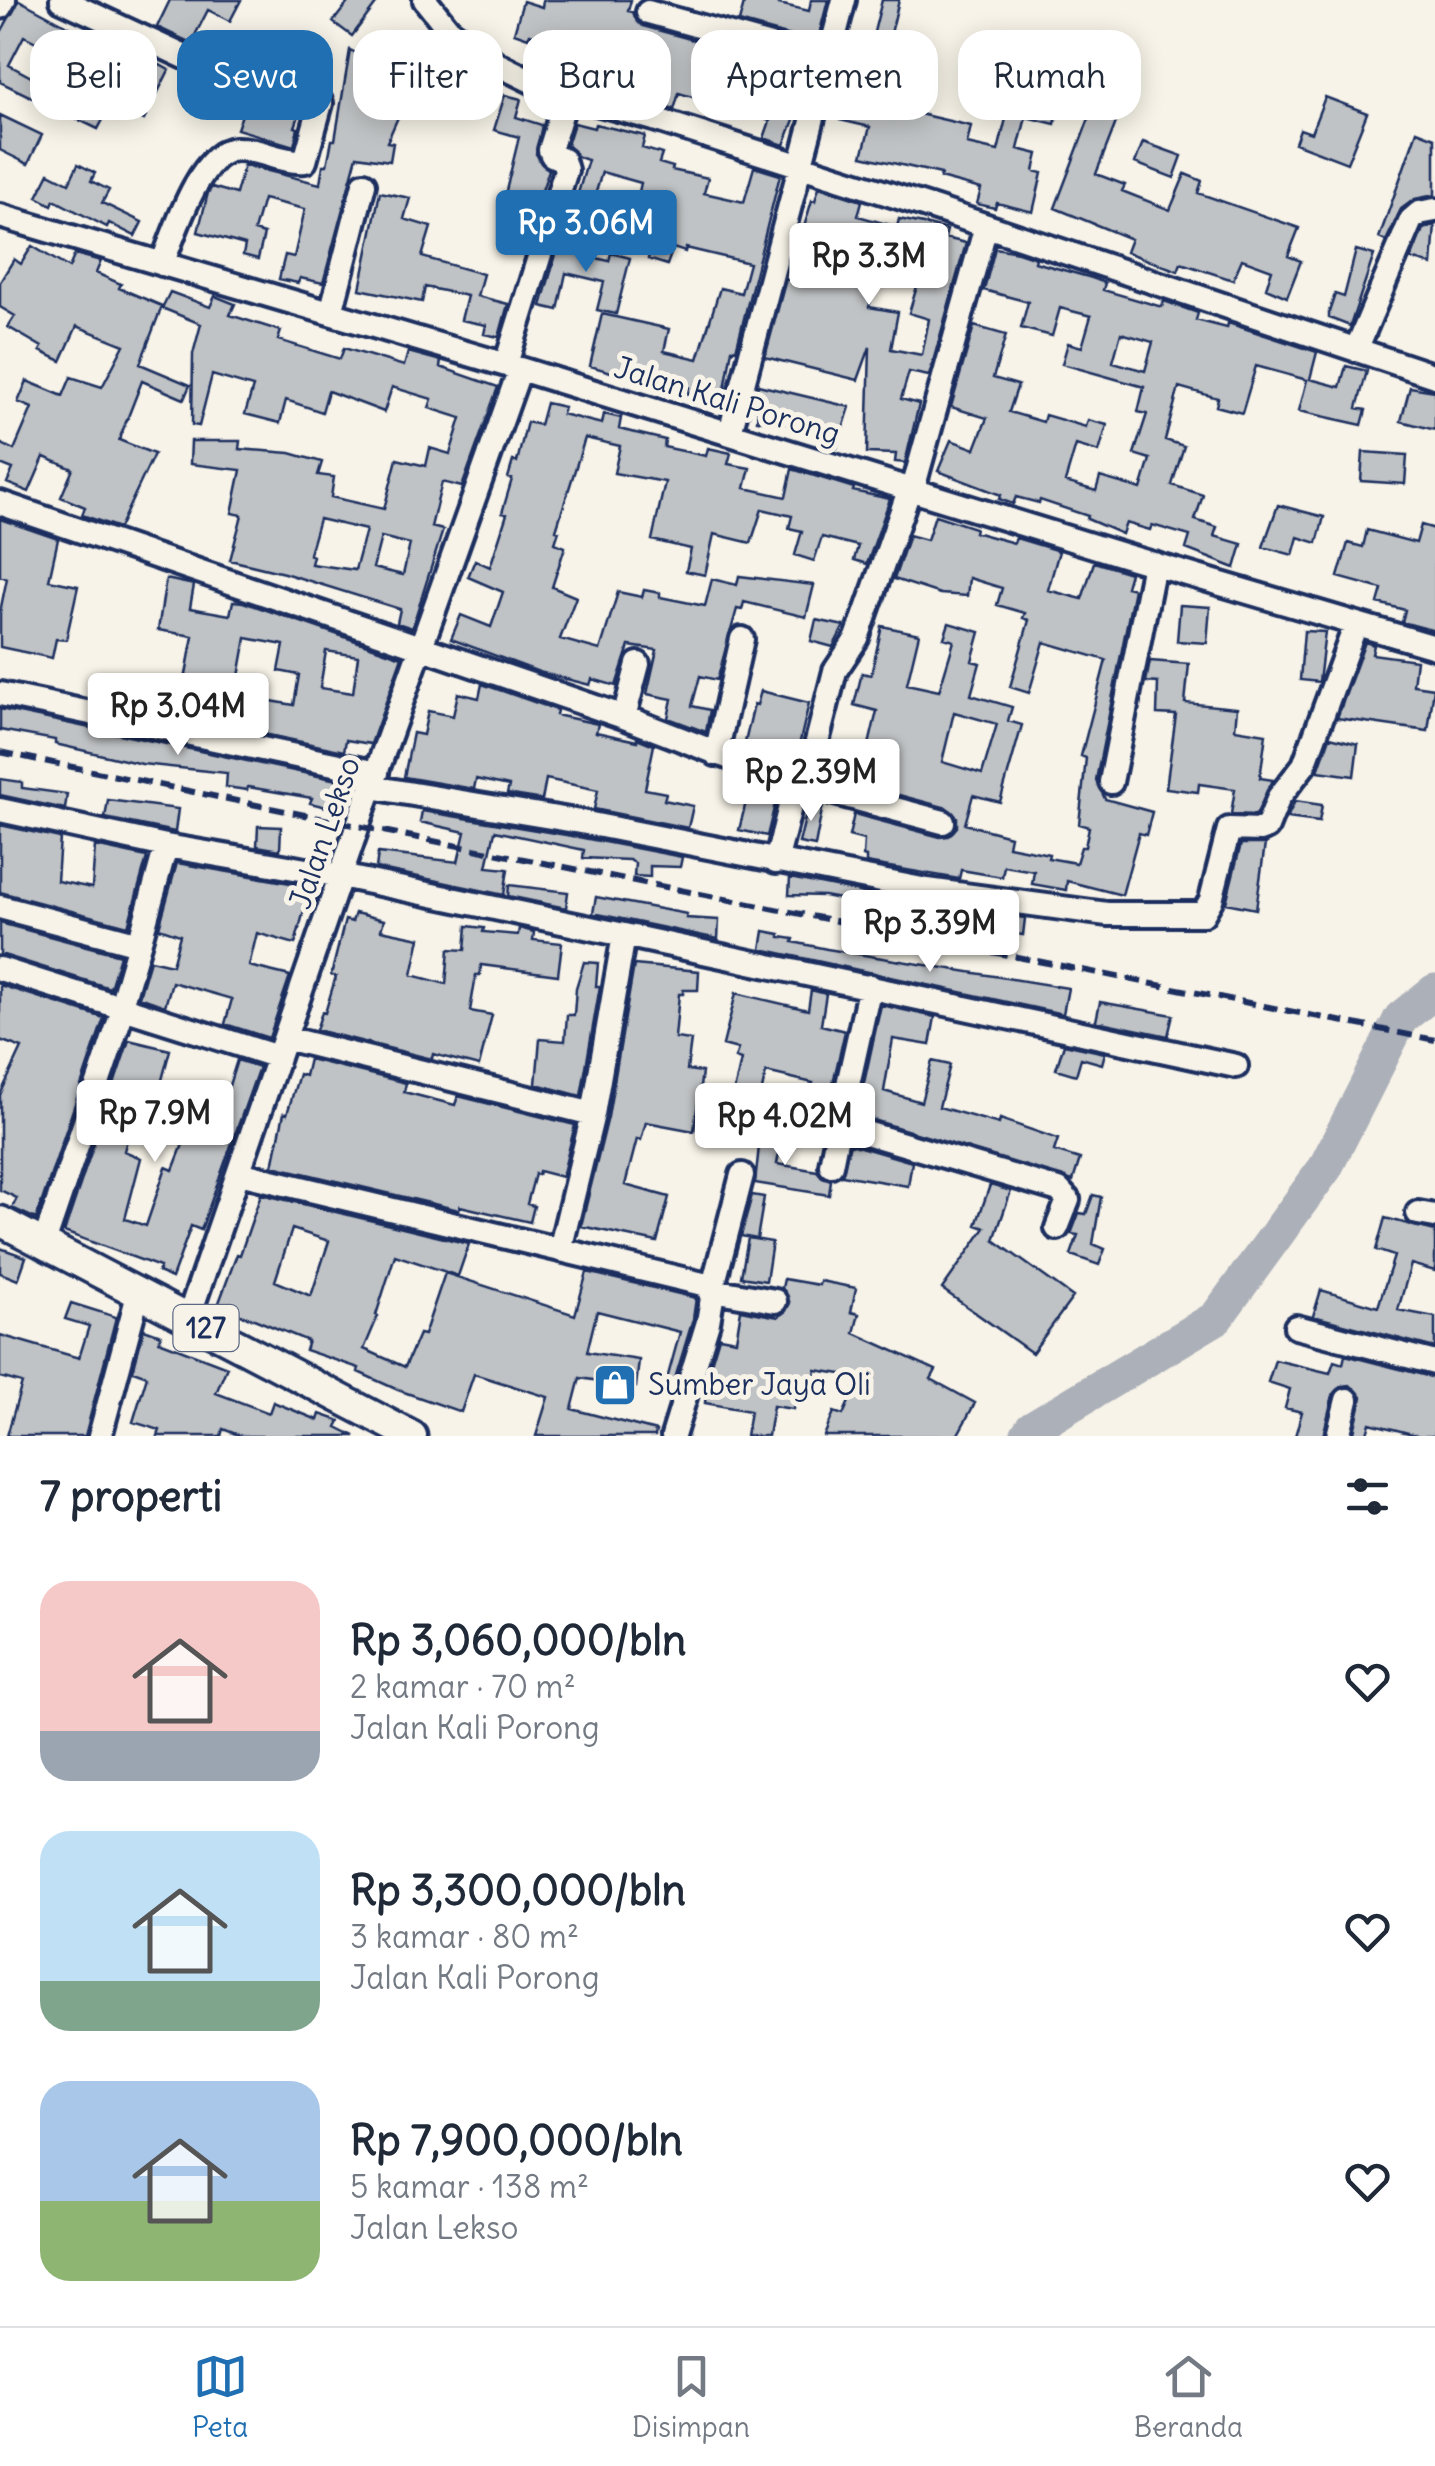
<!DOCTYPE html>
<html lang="id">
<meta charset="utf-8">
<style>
body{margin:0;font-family:Delius,sans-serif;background:#f2f2f3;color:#1f2937;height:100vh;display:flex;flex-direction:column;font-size:38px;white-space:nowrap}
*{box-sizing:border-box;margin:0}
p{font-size:32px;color:#747a83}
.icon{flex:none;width:55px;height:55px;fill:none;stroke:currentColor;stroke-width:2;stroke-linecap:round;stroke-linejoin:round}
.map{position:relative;height:1436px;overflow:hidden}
.details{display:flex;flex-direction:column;background:#fff;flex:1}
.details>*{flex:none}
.guide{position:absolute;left:30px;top:30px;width:1375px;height:90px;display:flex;gap:20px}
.price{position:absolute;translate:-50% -85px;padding:0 22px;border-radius:10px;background:#fff;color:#222;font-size:32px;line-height:65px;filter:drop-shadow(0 2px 5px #0008)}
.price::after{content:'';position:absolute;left:50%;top:60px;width:30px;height:22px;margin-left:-15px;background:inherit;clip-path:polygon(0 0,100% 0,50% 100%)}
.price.selected{background:#1f6fb2;color:#fff}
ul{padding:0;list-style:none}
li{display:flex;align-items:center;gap:30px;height:250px;padding:0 40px}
li span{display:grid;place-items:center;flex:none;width:280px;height:200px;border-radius:30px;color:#555}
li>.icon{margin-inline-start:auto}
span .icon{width:120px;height:120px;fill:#fffc;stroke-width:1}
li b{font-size:42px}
h2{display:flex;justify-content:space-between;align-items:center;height:120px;padding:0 40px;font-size:42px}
.pill{padding:0 35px;border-radius:30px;background:#fff;box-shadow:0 5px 25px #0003;font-size:35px;line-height:90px}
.pill.selected{background:#1f6fb2;color:#fff}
.menu{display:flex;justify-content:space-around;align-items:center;height:140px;border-top:2px solid #e0e1e3;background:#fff;font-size:28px;color:#747a83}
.menu a{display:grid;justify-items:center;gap:5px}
.menu .selected{color:#1f6fb2}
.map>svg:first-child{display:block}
</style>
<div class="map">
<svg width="1435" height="1436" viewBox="0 0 1435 1436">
<rect width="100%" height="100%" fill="#f7f3e8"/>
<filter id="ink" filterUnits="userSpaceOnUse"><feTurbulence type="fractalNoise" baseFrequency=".01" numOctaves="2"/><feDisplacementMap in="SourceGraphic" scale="20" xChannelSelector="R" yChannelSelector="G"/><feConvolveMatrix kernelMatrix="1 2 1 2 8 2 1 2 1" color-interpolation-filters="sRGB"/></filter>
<g filter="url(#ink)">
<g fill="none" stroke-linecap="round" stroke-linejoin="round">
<path stroke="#acb0b9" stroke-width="35" d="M1027,1436L1032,1428L1216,1318L1325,1168L1401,1018L1435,991"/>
</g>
<path fill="#c0c3c5" stroke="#1b2f5e" stroke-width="2.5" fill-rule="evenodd" d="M19,0L84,35L57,89L106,114L98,129L0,82V34ZM24,36L50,49L35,79L9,65Z
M170,0H241L230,21L208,10L191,43L157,27Z
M350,0H379L352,36L333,22Z
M543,0H631L628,11L633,12L637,22L643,26L712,45L805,79L799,107L784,145L764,138L770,121L740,111L679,93L674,110L650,102L651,99L576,80L582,60L561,53L564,44L530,34L528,38L514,33L523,1L542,7Z
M745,0H780L779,4L809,11L811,0H828L817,43L739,22Z
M882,0H899L889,42L912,48L898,109L971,126L967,144L998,151L1015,82L1042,88L1043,83L1064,88L1055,124L1026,117L1018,149L1038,154L1034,171L1042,173L1033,212L997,203L995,208L977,204L981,189L940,178L941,174L862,156L870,127L840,120L849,83L838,80L849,38L871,44Z
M124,45L169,70L144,120L122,109L130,92L106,80Z
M350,50L414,81L387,142L393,143L390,161L357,156L323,283L300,278L298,283L279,279L285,255L294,257L305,209L263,199L254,231L264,234L258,259L243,255L245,245L198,232L208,193L212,187L236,194L244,165L320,184L323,165H327L332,140H335Z
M1099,92L1124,102L1096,174L1125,185L1122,191L1170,210L1185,174L1202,181L1198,193L1299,228L1288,256L1301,261L1287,297L1266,288L1272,270L1242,259L1233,280L1181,263L1178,271L1126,252L1131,239L1055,208Z
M277,95L303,104L295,127L298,128L294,146L237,129L246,103L271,111Z
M505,95L521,99L516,117L542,125L536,154L549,170L536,208L530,207L520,242L502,237L513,201L504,199L519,137L494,130Z
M1325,97L1367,113L1347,163L1295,143L1300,129L1311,133Z
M0,115L42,135L28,164L0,150Z
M574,123L594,128L595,124L645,136L642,148L662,154L659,163L673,167L672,170L708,178L704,193L744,202L754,167L780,175L736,350L732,349L723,401L688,394L689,387L632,374L631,378L590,366L602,314L669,329L664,351L698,359L720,288L741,293L749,263L686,248L685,252L673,248L667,265L648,259L658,224L633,218L641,183L602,172L592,205L576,200L588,160L578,157L567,145Z
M1417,131L1435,138V195L1415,199L1401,209L1386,241L1379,238Z
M1143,142L1182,156L1174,178L1135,163Z
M78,164L95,173L91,181L109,190L102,203L142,222L135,236L109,223L107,227L54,200L52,205L37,197L49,173L69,183Z
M819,187L862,201L858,216L897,227L899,219L928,225L947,230L945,238L966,243L929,376L909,372L901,399L919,404L905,463L895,462L896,454L867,453L870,347L858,380L765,357L786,279L800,283L810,247L799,244L812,200L815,201ZM885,251L924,263L909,313L929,319L922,355L891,349L898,312L869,307Z
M380,192L410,198L404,219L431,227L422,257L483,274L477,296L508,304L499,337L484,334L486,325L461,320L467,296L425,287L422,302L360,289Z
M1435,225L1432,265L1411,259L1423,229Z
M562,234L575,237L571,252L609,261L611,253L630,258L616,314L597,310L604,282L566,273L558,310L541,306Z
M32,246L69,268L75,254L101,261L96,273L121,284L119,288L162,306L140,364L190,385L184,399L142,381L119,440L154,454L119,528L82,515L85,507L61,497L73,469L44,457L29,492L7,483L13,469L0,464V443L14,450L32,408L18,402L27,381L63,396L71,377L102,387L124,345L77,326L61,361L40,351L42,347L8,327L15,316L0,307V282L14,259L21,264Z
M995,248L1018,252L1036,258L1035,262L1092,278L1105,283L1103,290L1162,307L1164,301L1198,313L1196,320L1227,328L1228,323L1317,352L1310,379L1340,387L1346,366L1367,371L1357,408L1366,410L1362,425L1299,411L1307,380L1256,366L1242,413L1216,406L1218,398L1179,387L1165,440L1184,446L1172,485L1203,495L1195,520L1217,527L1214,536L1242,544L1235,568L1186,549L1190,536L1152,525L1150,530L1126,523L1122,534L1087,519L1088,516L1040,500L1039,503L1016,497L1013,504L999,499L1001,495L938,471L951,440L975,449L987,418L951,407L974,326L1006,335L993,378L1018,385L1009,412L1043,422L1045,415L1086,427L1088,420L1107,425L1099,452L1076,445L1065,482L1096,491L1100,477L1141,489L1150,459L1134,454L1147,414L1138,412L1144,387L1062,364L1068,343L1082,347L1091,316L1060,308L1052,336L1021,328L1028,302L984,290ZM1121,333L1153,342L1145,371L1113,362Z
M1356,250L1374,255L1350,326L1329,318V312L1335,294L1344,297Z
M170,292L210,307L215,296L235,304L230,315L281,331L278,340L340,359L344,348L404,366L408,352L441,361L440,367L498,387L462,487L442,482L431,527L443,530L412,628L397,623L400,609L284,573L230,560L242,515L232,513L241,470L190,464L191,441H240L239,449L290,453L322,462L318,475L334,477L331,497L384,509L397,459L426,466L430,448L450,454L461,418L429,408L432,399L392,387L384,412L328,391L322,412L286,400L280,423L245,414L253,387L212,375L199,426L192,425L193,354L201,324L162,308ZM319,519L366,530L355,570L311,564L313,556L309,554ZM381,537L410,544L403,575L373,568Z
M758,385L850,407L837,448L818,442L822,427L788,416L787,424L757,420L758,409L752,408Z
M1410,387L1435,391V430L1401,421Z
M546,403L564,407L562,414L602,424L604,414L621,418L619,429L665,440L664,447L706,456L708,448L731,453L728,464L750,468L745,488L786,497L792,469L854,488L853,491L890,499L867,564L854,560L858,546L822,537L814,561L795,555L802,531L789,528L792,516L762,509L751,543L714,534L705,575L686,571L691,549L652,540L665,482L614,473L620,446L585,438L556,530L559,531L555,543L565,547L552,587L576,597L560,639L600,650L618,592L642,597L644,590L660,593V597L705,606L712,579L737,585L739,576L814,585L806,617L744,602L742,610L737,609L717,680L700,676L692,706L710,710L706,732L668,718L672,699L647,694L657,650L629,646L616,686L592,679L590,685L539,672L451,639L461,615L491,627L503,592L468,577L475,560L490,567L507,514L502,513L512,479L508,478L513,461L517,462L527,422L540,425Z
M1363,452L1407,455L1405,484L1361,481Z
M1278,505L1324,517L1317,543L1298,537L1293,555L1263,547Z
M935,515L975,528L974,532L1014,543L1016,538L1059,551L1048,590L1082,599L1094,562L1130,573L1126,587L1134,589L1096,780L1105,799L1152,812L1146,835L1139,833L1122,895L1067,881L1066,890L1032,884L1034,871L1004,866L1002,877L961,870L959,879L866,863V857L863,856L864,840L849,836L854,814L940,837L948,836L957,827V817L947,808L839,779L845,758L865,762L877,711L854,705L862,673L871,675L882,626L919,634L907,684L939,691L954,641L944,638L949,623L980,632L972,661L980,663L971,695L1012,707L1008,721L1022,725L1000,802L973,795L965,824L1010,836L1008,846L1049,854L1048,858L1076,863L1081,847H1085L1089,827L1079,824L1086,758L1081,756L1106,660L1044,642L1029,693L1010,687L1029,620L1023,618L1025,613L997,605L1002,588L969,578L967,596L940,594L894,579L909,535L927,540ZM954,712L997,724L982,774L942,762Z
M0,519L58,539L49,580L78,586L66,640L56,639L52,658L0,647V612L7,578L0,576Z
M1421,525L1435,529V631L1402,622L1405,610L1378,603L1382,589L1338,577L1348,543L1363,547L1367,530L1416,543Z
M166,579L194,585L190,608L230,615L233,601L243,602L402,657L371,744L346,740L344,751L199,720L205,683L185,680L193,636L158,630ZM246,638L284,645L279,671L299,675L294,705L271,701L269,710L234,704ZM326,651L358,656L353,693L320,688Z
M1180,605L1210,607L1207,643L1177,641Z
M816,620L844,626L833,647L811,641Z
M1304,631L1325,632L1319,682L1300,680Z
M1365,642L1374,645L1372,654L1416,660L1413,685L1434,688L1428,731L1337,718Z
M1150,661L1189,664L1185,703L1237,708L1235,729L1266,734L1260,778L1273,780L1256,815L1231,814L1235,789L1199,784L1198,792L1166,788L1176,715L1157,714L1158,683L1146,682Z
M482,684L557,710L556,715L598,724L596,732L637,741V738L654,745L645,789L666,793L664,800L693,806L688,828L594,809L598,790L546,779L542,800L507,794L509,786L476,779L474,789L404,777L413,733L423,735L428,711L453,716L458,693L479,698Z
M761,691L809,703L797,754L764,747L763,753L744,747L754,704L757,705Z
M0,709L356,784L353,793L339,789L334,809L310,803L312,798L248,787L247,790L226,787L227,773L142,764L55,744V740L0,730Z
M1330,737L1358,744L1354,776L1318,771Z
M0,779L22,782V788L67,794L65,809L0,795Z
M751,782L778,792L767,836L739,830Z
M108,800L178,809L175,832L105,818Z
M1295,801L1322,805L1319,822L1287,818Z
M809,802L823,805L815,846L799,843Z
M422,811L578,837L682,857L680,867L650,866V877L634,876L635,863L629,860L583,858L584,850L495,831L487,867L508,869L504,895L376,868L378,853L458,862L465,832L420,822Z
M0,825L60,838L57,881L92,888L95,846L147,857L128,926L0,892Z
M258,826L281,827L280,850L257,846Z
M1241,844H1265L1256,909L1226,903Z
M177,863L319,888L314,905L306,903L295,944L257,933L249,966L290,976L269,1038L225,1024L232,999L172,982L165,1006L139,997L150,960L172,965L180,935L159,928Z
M790,878L924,905L1025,918L1023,935L986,930L985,934L918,924V921L891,916L892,909L824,896L789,895Z
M509,885L568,892L566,908L508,896Z
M596,897L687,914L686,918L719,920L718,939L593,913Z
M355,913L384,920L381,930L420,938L412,975L446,984L449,949L465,950L467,926L484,928L483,932L518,935L519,928L534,932L533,940L562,943L558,975L481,965L480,975H476L470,1011L492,1015L479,1066L433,1054L432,1059L316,1030L322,1012L325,1013L336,976L331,975L345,920L352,922Z
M0,923L120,955L110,988L0,954Z
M764,931L780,934V937L794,939L793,942L827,949L1068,988L1063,1014L761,949Z
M584,962L598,963L596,986H600L581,1096L536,1084L540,1039L565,1041L567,1015H574L576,988Z
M634,965L699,971L698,990H683V994H679L675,1038L691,1040L687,1070L702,1072L694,1131L646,1122L641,1140L637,1139L625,1185L669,1197L657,1242L581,1226L608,1117Z
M0,985L104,1018L36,1219L12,1208L17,1198L0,1190V1095L22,1048L0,1040Z
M811,990L826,994L821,1025L845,1031L824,1122L805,1118L813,1083L766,1072L751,1140L724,1135L741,1060L735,1058L738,1049L723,1045L736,993L808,1010Z
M1100,1002L1173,1015L1168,1036L1096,1021Z
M881,1005L935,1017L930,1045L893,1039L884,1091L921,1102L932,1061L950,1065L939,1107L999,1124L1000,1119L1058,1139L1054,1151L1080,1159L1073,1181L857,1115Z
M129,1040L170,1050L154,1110L136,1106L124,1151L141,1158L125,1219L146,1226L166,1167L173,1170L187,1134L178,1131L183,1115L202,1121L211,1094L225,1098L237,1060L259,1067L201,1230L191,1226L172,1278L158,1272L160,1267L64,1232Z
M1064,1044L1105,1053L1102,1064L1081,1058L1076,1075L1056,1069Z
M309,1059L406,1083L404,1092L455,1105L458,1096L575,1125L562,1177L539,1171L538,1175L535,1174L527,1204L534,1206L530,1222L460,1206L459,1210L273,1166L284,1113L287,1114L299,1074L305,1076Z
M761,1128L783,1132L777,1164L817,1171L822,1177L831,1180L829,1195L755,1183Z
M850,1144L912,1162L908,1186L842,1175Z
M990,1185L1011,1191L994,1240L1073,1297L1032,1353L942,1289L985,1228L976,1225Z
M261,1194L469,1244L458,1276L395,1255L376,1315L378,1316L364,1349L405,1367L419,1334L424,1335L445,1273L575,1315L587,1272L696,1298L693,1319L673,1385L666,1383L680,1332L597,1311L587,1352L639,1360L636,1387L580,1378L572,1409L656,1431L655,1436H536L548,1397L474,1374L461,1412L398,1390L358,1372L359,1368L305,1350L308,1341L254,1319L217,1308L237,1254L240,1255ZM292,1229L329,1241L311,1296L275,1281Z
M752,1195L764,1197L757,1239L741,1236Z
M1093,1195L1101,1197L1093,1244L1105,1249L1099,1265L1071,1255L1078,1235L1071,1234L1079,1213L1086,1214Z
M1385,1218L1435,1231V1271L1411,1264L1398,1310L1435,1317V1348L1313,1316L1321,1290L1378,1307L1394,1256L1376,1250Z
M748,1238L772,1242L766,1281L741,1277Z
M0,1248L26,1257L18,1280L0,1273Z
M784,1279L819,1285L820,1281L856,1288L851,1312L859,1314L854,1333L936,1370L931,1379L975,1403L957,1436H824L834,1412L843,1415L860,1377L816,1370L812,1393L796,1391L793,1409L773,1406L768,1436H746L750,1411L705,1403L706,1394L702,1393L719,1337L736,1340L741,1310L778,1317L786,1311L790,1303L782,1288Z
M71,1303L116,1317L85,1436H7L22,1383L0,1377V1335L79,1358L89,1326L65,1319Z
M144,1329L161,1335L159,1341L227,1367L216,1393L269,1413L273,1402L318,1420L320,1414L340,1421L337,1427L355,1436H241L223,1429L221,1436H158L160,1430L133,1422L147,1376L133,1371Z
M1345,1355L1435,1378V1436H1420L1370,1423L1366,1436H1353L1362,1397L1350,1385L1342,1386L1333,1395L1323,1436H1295L1302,1412L1285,1408L1290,1389L1268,1382L1275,1360L1330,1373L1334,1361L1343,1364Z"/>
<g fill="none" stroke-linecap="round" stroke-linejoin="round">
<g stroke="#1b2f5e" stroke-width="30">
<path id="minor" d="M62,0L226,76
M425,0L449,30L497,64L550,90L654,119L936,209L1435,376
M0,7L4,0
M648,12L828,62
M0,216L520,369L1126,556L1435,647
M162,264C174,235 199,152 235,149C259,148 281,163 305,161L321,103
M331,313L364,184
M1356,350L1411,220L1419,213L1435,210
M506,364L566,170L563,160L552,155L550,150L567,95
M730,433L844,0
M913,489L986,226
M0,503L624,717L790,781L943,822
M0,694L377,773
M624,717L638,664
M716,754L742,639
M1111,782L1154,564
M806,785L835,671L857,638L910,488
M371,787L581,822L927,890L1107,914H1203L1211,900L1229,829L1261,830L1267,827L1279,797L1304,765L1356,624
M0,810L166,846L341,876L624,935L1236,1066
M776,862L796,783
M0,907L139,944L166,846
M0,969L278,1057
M870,986L839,1125L1059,1190L1068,1200L1057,1228
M120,1009L139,944
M285,1038L593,1114L560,1250
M593,1114L624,935
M831,1165L839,1125
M239,1173L707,1285L712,1298L708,1322L673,1436
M742,1175L712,1290L775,1301
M1418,1213L1435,1216
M44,1243L123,1010
M188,1319L371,787L520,369
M1296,1327L1435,1363
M100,1436L139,1291
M1338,1436L1347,1400"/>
</g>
<g stroke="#1b2f5e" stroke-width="35">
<path id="major" d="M0,1221L412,1436"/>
</g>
<use href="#minor" stroke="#f7f3e8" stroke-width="22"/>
<use href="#major" stroke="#f7f3e8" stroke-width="28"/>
<path stroke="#1b2f5e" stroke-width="6" stroke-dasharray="15 8" stroke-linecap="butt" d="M0,752L358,826L1435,1040"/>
</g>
</g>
<defs>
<g id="shop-square" transform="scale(2.25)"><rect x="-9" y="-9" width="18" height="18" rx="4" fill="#1f6fb2" stroke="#f7f3e8"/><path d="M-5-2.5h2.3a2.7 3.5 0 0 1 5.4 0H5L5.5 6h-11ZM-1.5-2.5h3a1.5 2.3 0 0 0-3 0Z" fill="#fff"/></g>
</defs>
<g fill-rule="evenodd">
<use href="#shop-square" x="615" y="1385"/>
</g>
<g text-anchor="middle" stroke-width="10" stroke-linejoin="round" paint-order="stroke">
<rect fill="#f7f3e8" stroke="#5d6a87" stroke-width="2.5" x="173.5" y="1305" width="65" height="46" rx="8"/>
<g font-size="28" font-weight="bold" fill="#1b2f5e">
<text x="206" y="1338">127</text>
</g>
<g font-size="30" fill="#1b2f5e" stroke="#f7f3e8">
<text transform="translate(727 401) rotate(17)" y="10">Jalan Kali Porong</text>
<text transform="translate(325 833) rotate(-71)" y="10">Jalan Lekso</text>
</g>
<g font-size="30" fill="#1b2f5e" stroke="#f7f3e8" text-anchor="start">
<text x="648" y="1395">Sumber Jaya Oli</text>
</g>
</g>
</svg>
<b class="price selected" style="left:586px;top:275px">Rp 3.06M</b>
<b class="price" style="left:869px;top:308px">Rp 3.3M</b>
<b class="price" style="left:178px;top:758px">Rp 3.04M</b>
<b class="price" style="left:811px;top:824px">Rp 2.39M</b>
<b class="price" style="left:930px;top:975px">Rp 3.39M</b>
<b class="price" style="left:155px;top:1165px">Rp 7.9M</b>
<b class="price" style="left:785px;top:1168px">Rp 4.02M</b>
<div class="guide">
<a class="pill">Beli</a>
<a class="pill selected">Sewa</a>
<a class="pill">Filter</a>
<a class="pill">Baru</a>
<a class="pill">Apartemen</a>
<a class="pill">Rumah</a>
</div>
</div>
<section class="details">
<h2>7 properti<svg class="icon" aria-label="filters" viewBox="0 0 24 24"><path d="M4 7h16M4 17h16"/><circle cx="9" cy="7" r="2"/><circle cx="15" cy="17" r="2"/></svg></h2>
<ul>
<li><span style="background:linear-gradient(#f6c9c9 75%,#9aa5b1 0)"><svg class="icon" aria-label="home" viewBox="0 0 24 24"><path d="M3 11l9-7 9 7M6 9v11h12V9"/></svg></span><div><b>Rp 3,060,000/bln</b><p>2 kamar · 70 m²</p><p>Jalan Kali Porong</p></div><svg class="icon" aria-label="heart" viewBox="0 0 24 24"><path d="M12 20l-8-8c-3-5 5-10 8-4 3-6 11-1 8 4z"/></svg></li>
<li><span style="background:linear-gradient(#bfe0f5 75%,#7fa58c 0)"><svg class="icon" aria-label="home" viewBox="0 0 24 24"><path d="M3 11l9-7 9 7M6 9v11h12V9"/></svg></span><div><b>Rp 3,300,000/bln</b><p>3 kamar · 80 m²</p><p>Jalan Kali Porong</p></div><svg class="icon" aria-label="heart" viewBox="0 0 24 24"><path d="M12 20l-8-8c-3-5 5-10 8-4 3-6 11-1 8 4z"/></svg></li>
<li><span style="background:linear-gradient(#a9c7e8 60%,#8fb573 0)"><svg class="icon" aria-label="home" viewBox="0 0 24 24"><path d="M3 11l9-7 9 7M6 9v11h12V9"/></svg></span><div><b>Rp 7,900,000/bln</b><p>5 kamar · 138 m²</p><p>Jalan Lekso</p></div><svg class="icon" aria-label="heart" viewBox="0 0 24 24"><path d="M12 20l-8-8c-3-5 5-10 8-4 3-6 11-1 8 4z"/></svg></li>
</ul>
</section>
<nav class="menu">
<a class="selected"><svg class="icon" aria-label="map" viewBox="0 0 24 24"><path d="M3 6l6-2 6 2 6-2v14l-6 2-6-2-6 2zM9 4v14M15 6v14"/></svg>Peta</a>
<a><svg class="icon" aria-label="saved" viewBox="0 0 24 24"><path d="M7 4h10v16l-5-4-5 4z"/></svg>Disimpan</a>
<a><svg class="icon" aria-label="home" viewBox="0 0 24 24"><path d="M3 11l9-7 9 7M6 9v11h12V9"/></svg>Beranda</a>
</nav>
